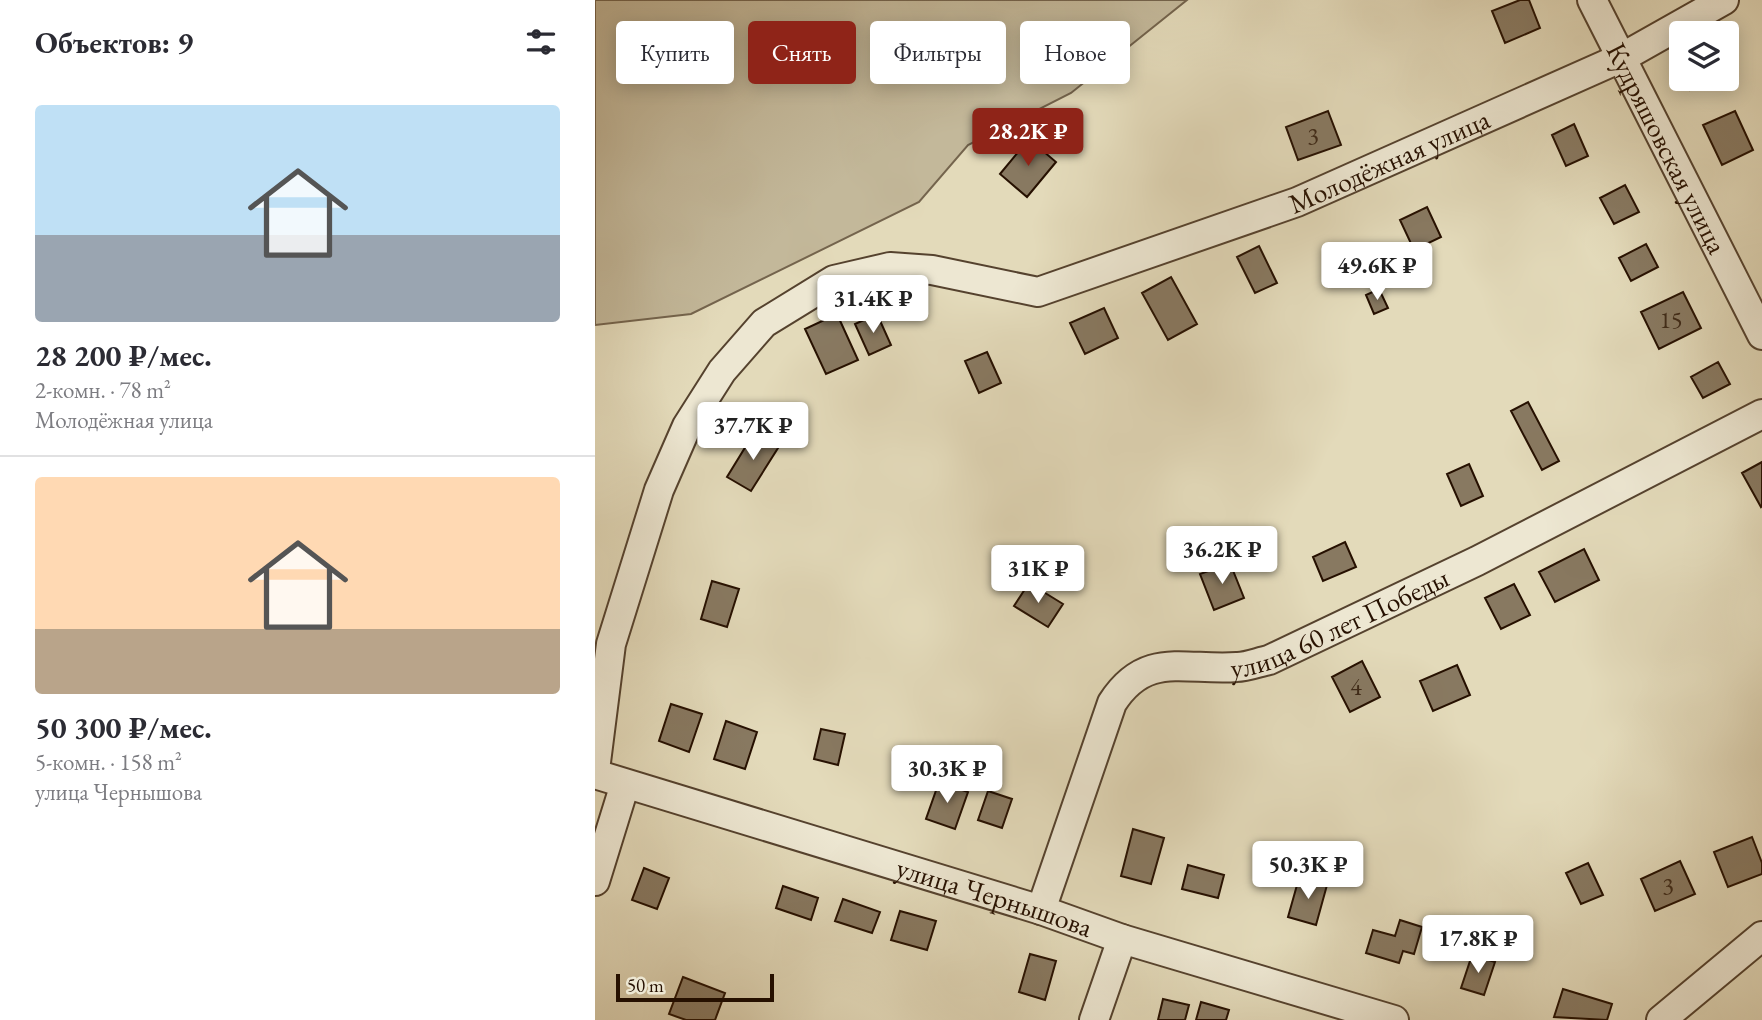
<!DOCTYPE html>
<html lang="ru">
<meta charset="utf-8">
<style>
body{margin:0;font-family:"EB Garamond",serif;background:#f2f2f3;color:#2b2b33;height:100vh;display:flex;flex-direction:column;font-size:26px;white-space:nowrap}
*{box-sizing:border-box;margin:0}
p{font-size:23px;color:#7c7c81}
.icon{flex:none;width:38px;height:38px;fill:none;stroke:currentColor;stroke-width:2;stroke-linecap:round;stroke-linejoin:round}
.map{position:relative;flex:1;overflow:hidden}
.sheet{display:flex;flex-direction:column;background:#fff;width:595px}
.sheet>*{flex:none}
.hud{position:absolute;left:21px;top:21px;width:665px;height:63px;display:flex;gap:14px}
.buttons{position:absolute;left:1074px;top:21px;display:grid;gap:14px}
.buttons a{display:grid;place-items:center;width:70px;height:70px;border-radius:7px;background:#fff;box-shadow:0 4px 18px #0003;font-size:35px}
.scale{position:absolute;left:21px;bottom:18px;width:158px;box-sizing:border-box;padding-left:7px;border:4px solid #261000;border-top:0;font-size:19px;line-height:24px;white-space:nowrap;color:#261000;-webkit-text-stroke:5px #ede7d2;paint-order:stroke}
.price{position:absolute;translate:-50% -60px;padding:0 16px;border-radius:7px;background:#fff;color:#222;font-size:23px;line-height:46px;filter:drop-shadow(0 2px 4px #0008)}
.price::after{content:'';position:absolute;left:50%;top:42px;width:21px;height:16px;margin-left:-10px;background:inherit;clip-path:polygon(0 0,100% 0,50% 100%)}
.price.on{background:#8f2418;color:#fff}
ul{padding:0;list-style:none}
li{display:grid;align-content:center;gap:14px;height:371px;padding:0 35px}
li+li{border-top:2px solid #e1e1e2}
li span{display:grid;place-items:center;height:217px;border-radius:7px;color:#555}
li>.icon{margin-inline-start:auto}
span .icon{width:126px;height:126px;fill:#fffc;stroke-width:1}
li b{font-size:30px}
h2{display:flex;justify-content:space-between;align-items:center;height:84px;padding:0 35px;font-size:30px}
.chip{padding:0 24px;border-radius:7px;background:#fff;box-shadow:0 4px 18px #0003;font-size:24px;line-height:63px}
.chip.on{background:#8f2418;color:#fff}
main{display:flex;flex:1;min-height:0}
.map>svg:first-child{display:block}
</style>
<main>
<section class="sheet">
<h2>Объектов: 9<svg class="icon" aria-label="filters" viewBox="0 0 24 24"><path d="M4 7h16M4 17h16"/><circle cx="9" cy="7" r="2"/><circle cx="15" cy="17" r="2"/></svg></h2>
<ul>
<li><span style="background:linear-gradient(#bfe0f5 60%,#9aa5b1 0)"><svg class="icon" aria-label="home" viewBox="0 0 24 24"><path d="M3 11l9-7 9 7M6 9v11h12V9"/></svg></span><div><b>28 200 ₽/мес.</b><p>2-комн. · 78 m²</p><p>Молодёжная улица</p></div></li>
<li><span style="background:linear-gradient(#ffd9b3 70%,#b9a48a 0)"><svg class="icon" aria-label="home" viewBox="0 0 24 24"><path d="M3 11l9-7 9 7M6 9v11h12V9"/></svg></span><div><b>50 300 ₽/мес.</b><p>5-комн. · 158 m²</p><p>улица Чернышова</p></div></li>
</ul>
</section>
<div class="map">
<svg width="1167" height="1020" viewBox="0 0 1167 1020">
<rect width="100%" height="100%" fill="#e3daba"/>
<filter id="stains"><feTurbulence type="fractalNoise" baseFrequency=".00286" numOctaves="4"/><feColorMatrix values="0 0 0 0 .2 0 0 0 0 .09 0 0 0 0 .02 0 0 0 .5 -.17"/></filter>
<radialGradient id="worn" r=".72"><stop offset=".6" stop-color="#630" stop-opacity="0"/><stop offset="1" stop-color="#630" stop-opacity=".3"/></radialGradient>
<path fill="#c3b89a" stroke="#74644d" stroke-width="2" d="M0,0H592L476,93L373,145L324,202L96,314L0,325Z"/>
<path fill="#887961" stroke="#261000" stroke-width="2" d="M925,0H934L945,28L910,43L897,11Z
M1090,79H1118L1095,90Z
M733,111L746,145L703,160L691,127Z
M1140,111L1158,150L1127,165L1108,125Z
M979,124L993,156L971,166L957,135Z
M434,139L461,162L432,197L405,174Z
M1030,185L1044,212L1019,224L1005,198Z
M832,207L846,237L819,250L805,220Z
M1051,244L1063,267L1036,281L1024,258Z
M664,246L682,283L660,293L642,257Z
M576,277L602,324L573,340L547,293Z
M784,289L793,308L779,314L771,295Z
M1088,292L1106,328L1064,349L1046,312Z
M509,308L523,338L490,354L475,323Z
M242,314L263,360L231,374L210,329Z
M282,314L296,345L274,355L260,324Z
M392,352L406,383L384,393L370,361Z
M1123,362L1135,384L1108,398L1096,377Z
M933,402L964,461L947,470L916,411Z
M159,433L183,448L156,491L132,477Z
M1167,462V506L1166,507L1147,473Z
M874,464L888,496L866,506L852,474Z
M750,542L761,567L728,581L718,557Z
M989,549L1004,580L960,602L944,572Z
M635,563L649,598L619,610L605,574Z
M117,581L144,589L132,627L106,619Z
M434,583L468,604L453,627L419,606Z
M919,584L935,615L906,629L890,598Z
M767,661L785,697L755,712L737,677Z
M862,665L875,695L838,711L825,681Z
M76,704L107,714L94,752L64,741Z
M131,721L162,732L150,769L119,759Z
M226,729L250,734L243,765L219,759Z
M344,782L373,792L360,829L331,819Z
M393,791L417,799L407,828L383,820Z
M538,829L569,838L556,884L526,876Z
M1157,837L1167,863V874L1133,887L1119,852Z
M1085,861L1100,894L1060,911L1046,879Z
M993,863L1008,895L986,904L971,873Z
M593,865L629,875L623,898L587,889Z
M49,868L74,878L62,909L37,900Z
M704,878L732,885L721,925L693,917Z
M188,886L223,898L216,920L181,908Z
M248,899L285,912L277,933L240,921Z
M305,911L341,921L332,950L296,940Z
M805,920L827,927L819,954L808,951L804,963L771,953L778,930L800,936Z
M435,954L461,961L450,1000L424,992Z
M877,955L900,962L889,995L866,988Z
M88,977L130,993L120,1020H91L74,1014Z
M968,989L1017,1004L1012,1020L959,1017Z
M568,999L594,1005L590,1020H563Z
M606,1002L634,1010L631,1020H601Z"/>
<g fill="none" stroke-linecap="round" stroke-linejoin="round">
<g stroke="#55422e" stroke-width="32">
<g id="minor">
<path id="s1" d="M997,0L1167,335"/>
<path id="s2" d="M0,770L16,644L64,490L92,426L127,371L169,323L239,280L295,267L337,270L443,292L702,202L1028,57L1129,0"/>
<path id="s3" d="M0,774L446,910L527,939L799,1020"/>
<path d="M0,881L30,784"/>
<path id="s4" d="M446,910L517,703C551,650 590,671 642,667C652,667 664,662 674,660L882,561L1167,414"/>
<path d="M499,1020L527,939"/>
<path d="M1066,1020L1167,936"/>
</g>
</g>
<use href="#minor" stroke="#ede7d2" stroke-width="28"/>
</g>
<g text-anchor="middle" stroke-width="6" stroke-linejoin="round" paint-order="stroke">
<g font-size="24" fill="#3e2a18">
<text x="718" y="144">3</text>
<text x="1076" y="328">15</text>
<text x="761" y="695">4</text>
<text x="1073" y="894">3</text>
</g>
<g font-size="28" fill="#261000" stroke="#ede7d2">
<text dy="10" stroke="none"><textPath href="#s1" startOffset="166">Кудряшовская улица</textPath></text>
<text dy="10" stroke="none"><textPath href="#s2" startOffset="1152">Молодёжная улица</textPath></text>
<text dy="10" stroke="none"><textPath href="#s4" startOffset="469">улица 60 лет Победы</textPath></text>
<text dy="10" stroke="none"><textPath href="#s3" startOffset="418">улица Чернышова</textPath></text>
</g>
</g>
<rect width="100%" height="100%" filter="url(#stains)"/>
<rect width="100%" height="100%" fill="url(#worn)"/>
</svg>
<div class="buttons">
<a><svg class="icon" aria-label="layers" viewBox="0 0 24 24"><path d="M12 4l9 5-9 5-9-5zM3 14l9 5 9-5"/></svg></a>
</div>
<div class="scale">50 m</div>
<b class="price on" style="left:433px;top:168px">28.2K ₽</b>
<b class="price" style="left:782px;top:302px">49.6K ₽</b>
<b class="price" style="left:278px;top:335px">31.4K ₽</b>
<b class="price" style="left:158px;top:462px">37.7K ₽</b>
<b class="price" style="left:627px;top:586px">36.2K ₽</b>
<b class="price" style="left:443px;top:605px">31K ₽</b>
<b class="price" style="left:352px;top:805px">30.3K ₽</b>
<b class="price" style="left:713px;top:901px">50.3K ₽</b>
<b class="price" style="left:883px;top:975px">17.8K ₽</b>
<div class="hud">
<a class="chip">Купить</a>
<a class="chip on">Снять</a>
<a class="chip">Фильтры</a>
<a class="chip">Новое</a>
</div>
</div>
</main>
